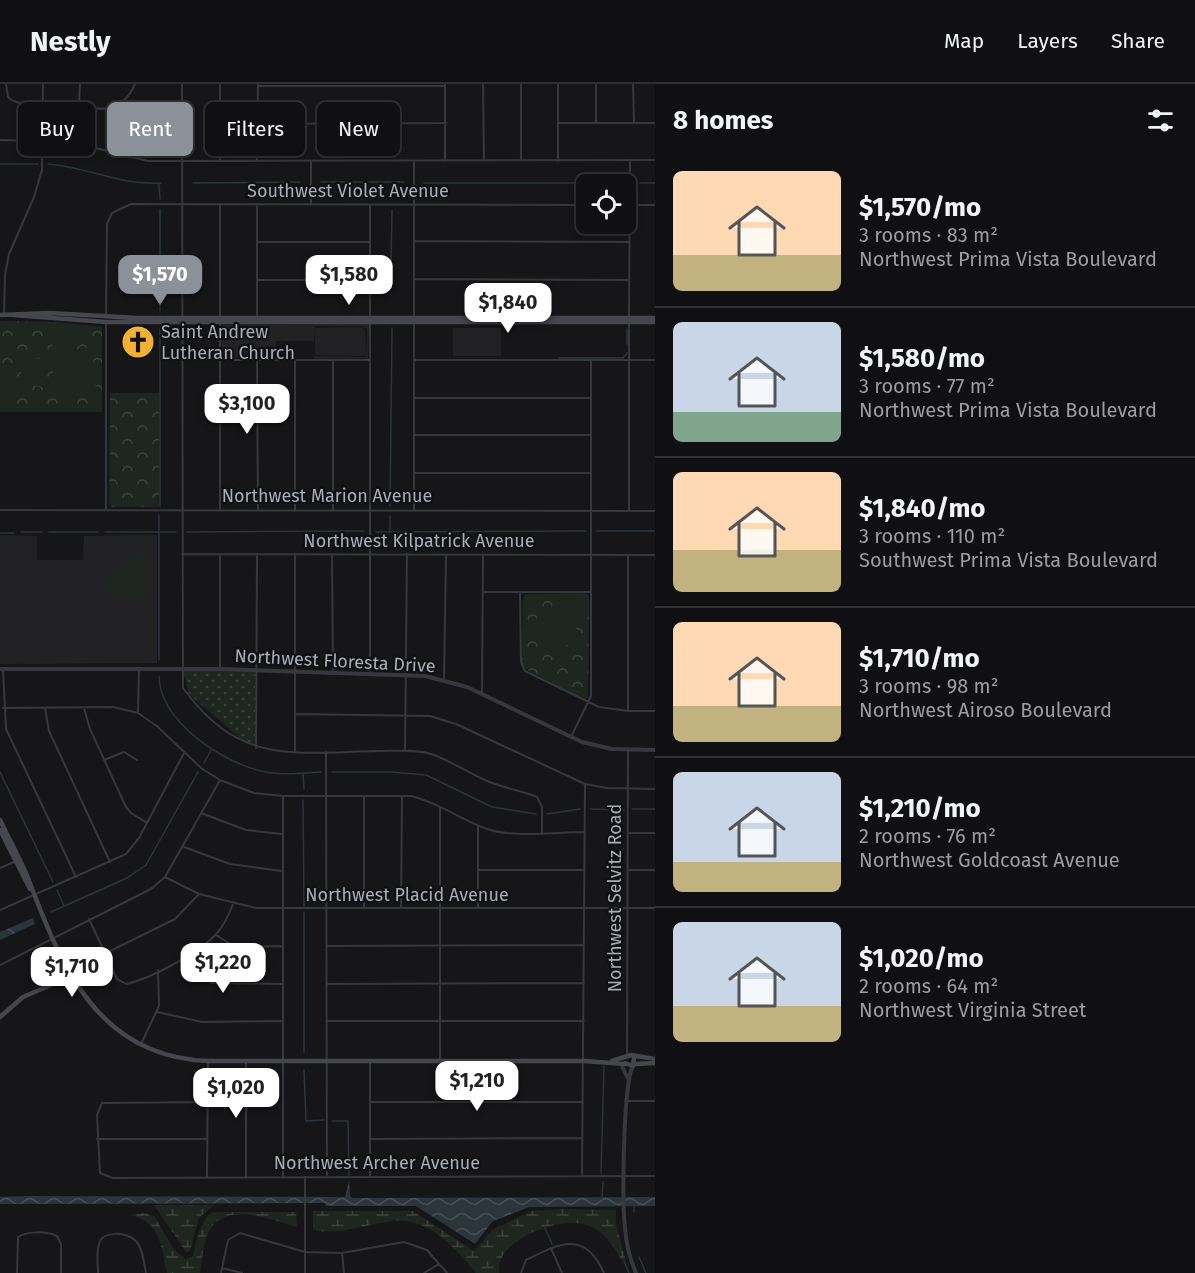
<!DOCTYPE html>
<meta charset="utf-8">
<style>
body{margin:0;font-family:"Fira Sans",sans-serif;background:#19191b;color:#f1f3f6;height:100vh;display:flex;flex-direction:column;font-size:22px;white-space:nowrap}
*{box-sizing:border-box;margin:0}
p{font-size:20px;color:#9c9d9f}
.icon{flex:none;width:33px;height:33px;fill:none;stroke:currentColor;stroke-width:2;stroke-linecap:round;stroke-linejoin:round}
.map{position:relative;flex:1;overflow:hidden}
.drawer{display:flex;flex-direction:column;background:#101012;width:540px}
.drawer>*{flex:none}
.guide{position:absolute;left:18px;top:18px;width:546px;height:54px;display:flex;gap:12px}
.buttons{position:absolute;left:576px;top:90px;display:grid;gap:12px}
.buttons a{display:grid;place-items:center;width:60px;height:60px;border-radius:9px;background:#101012;box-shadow:0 3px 9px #0003,0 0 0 2px #303032;font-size:30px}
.price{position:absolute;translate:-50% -51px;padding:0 14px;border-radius:12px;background:#fff;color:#222;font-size:20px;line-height:39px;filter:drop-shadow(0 2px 3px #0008)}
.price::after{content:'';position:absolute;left:50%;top:36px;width:18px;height:14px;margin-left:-9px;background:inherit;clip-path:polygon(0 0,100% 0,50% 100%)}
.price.on{background:#8c9099;color:#fff}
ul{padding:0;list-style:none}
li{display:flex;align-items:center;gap:18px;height:150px;padding:0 18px}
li+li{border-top:2px solid #303032}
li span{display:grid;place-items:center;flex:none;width:168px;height:120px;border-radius:9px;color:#555}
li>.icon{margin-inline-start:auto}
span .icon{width:72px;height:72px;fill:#fffc;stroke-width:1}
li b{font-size:26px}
h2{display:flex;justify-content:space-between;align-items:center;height:72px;padding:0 18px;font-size:26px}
.tag{padding:0 21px;border-radius:9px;background:#101012;box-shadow:0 3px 9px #0003,0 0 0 2px #303032;font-size:21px;line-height:54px}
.tag.on{background:#8c9099;color:#fff}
header{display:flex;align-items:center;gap:36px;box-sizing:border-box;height:84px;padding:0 30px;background:#101012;border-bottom:2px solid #303032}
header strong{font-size:28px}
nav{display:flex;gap:33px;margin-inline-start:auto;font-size:21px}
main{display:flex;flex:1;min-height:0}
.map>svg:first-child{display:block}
</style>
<header>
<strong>Nestly</strong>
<nav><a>Map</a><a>Layers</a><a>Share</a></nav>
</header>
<main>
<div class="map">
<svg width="655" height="1189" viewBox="0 0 655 1189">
<defs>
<pattern id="grass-dots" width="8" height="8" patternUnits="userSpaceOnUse" patternTransform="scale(1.5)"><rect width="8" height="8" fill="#1e261f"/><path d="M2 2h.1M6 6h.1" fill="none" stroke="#3c433d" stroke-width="1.8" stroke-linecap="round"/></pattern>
<pattern id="forest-crowns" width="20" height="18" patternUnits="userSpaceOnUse" patternTransform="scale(1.5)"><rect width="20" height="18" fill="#1e261f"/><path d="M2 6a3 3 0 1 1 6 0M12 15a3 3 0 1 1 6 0" fill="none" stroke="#3c433d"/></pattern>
<pattern id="wetland-marsh" width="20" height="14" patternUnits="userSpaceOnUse" patternTransform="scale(1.5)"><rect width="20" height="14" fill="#1e261f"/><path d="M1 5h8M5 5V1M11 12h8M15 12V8" fill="none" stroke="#3c433d"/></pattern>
<pattern id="water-waves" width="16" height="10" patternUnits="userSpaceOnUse" patternTransform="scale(1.5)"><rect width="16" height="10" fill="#2c353c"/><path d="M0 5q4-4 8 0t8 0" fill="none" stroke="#485056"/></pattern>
</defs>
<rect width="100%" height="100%" fill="#161618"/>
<path fill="#222225" d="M369,240L368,275H314V272L366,273L367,245L362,242H315L314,257H276L275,275L222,274L221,241Z
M362,243L365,246L366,272L315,271V244Z
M453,244H501V272H453Z
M0,451L37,452V476H83L84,452L157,451V579L0,580Z"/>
<path fill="url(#grass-dots)" d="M183,586L255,588V662L244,658L189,610Z"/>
<path fill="url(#forest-crowns)" d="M0,237L55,238L102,243V328H0Z
M110,309H159V423H112L109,421Z
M526,510L586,509L589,512L588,614L585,615L525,585L522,579L523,516Z"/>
<path fill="url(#wetland-marsh)" d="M154,1121H214L199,1134L190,1167L186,1168Z
M562,1125L616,1126V1140L626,1177L621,1175C613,1162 605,1148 590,1142C564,1130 494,1155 499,1189H476C455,1164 430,1134 394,1137C367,1140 344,1150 317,1147L313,1144V1127H413L474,1167L492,1146L531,1127Z
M213,1128H296L297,1143C271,1136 226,1116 209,1147C203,1158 202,1176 200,1189H167C162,1164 160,1137 130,1131L144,1129L154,1132L173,1164L185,1175L193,1172C197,1158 199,1136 213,1128Z"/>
<path fill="#1e261f" d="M61,241L74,248L80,262L54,268L47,242Z
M92,263L96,307L90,311H48C50,282 64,265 92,263Z
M17,272L43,275V303L31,301L22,293Z
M0,289L13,299L18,316H0Z
M148,472V511L108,512C107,489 123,470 148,472Z
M562,516H579L583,520V538H578L574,556C539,587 515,518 562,521Z"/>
<path fill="url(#water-waves)" d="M33,834L35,840L0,856V848Z
M349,1097L350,1112L353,1114L655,1113V1122L529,1123L493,1137L475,1160L416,1122H326L325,1119L0,1120V1113L27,1112L345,1113Z"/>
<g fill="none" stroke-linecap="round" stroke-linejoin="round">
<path stroke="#2c353c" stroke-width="1.5" d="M0,80H38
M48,80C87,83 122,102 161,99
M321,98H404
M193,99L300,98
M424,99H582
M640,99H655
M159,100L160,115
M160,126V228
M391,178L392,126
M160,244V422
M627,245V260
M559,274H623L627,269
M390,422L392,244
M159,431V576
M390,447V432
M596,447H655
M21,448H42
M49,448H98
M105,448H176
M187,448L364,447
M376,448L586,447
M0,449H14
M159,592C160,637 220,677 261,687C280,692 302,689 321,688
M204,679L211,666
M0,688L53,798
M332,688H391L426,691L492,723L536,730
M303,690L304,705
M303,716L304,822
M590,725L624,726
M632,725H655
M547,730L580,725
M57,806L64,822
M51,828L127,794L146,781L198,688
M304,968V828
M304,986L306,1037L324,1036
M332,1037H348L349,1091
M601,1089L604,982
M602,1115L603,1098
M634,1128V1122
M545,1144L552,1160
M639,1173L646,1189
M624,1177L629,1189"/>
<path stroke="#37383d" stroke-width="2" d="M6,0L8,13C19,25 50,18 67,19C80,21 95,27 108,24C121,21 130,12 135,0
M182,0L183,604C239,681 292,669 376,667C394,667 414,665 431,670C449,676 467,688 485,696C502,704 520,706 537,713L542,723V748
M220,0V76
M483,0L484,76
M521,0V76
M596,0V39
M633,0L634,39
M258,2H445
M121,18L133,35
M79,21L80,0
M559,39H655
M258,40L446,39
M0,56L71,58L148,77L655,76
M257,77L258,0
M445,77V0
M558,77V0
M311,78V120
M626,121H655
M414,157L629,158
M257,158H370
M414,195L629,196
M258,196H369
M4,230L5,191L9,170L34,113L42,86L43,0
M106,232L107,140L112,129L131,120L586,121
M220,233V120
M370,233V121
M629,233L630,76
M414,234V78
M257,235V120
M106,237V426
M370,239V590
M414,240V426
M220,276H370
M257,276L258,426
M295,276V426
M414,276H655
M414,314H591
M414,351H591
M414,389H591
M220,425V239
M0,426L655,427
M333,426V277
M629,427V238
M182,470L655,471
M295,470V668
M332,470L333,588
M483,508H591
M520,509L521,578L525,587L599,623L628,627H655
M220,584V470
M3,585L6,645L76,793
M444,596L446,471
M482,609L483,471
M3,624L113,623L138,629L158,643L201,684L220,696L254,709L283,712H411C438,718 461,736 487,745C514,754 556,748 584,748
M45,624L49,647L110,778
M84,624L90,645L126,723L131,729L147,739
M628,627V471
M138,629L139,585
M295,630L430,632L456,640L585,700L607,704L655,705
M571,653L591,612V277
M256,664L257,470
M405,667L407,470
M326,668L327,1091
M104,676L124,668L137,676
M283,712V1093
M364,712V823
M440,723V977
M201,729L246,746L282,750
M478,742V823
M628,749H655
M184,763L230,780L282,787
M0,784L14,778
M478,786H583
M628,786H655
M165,793L199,810L256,824H655
M401,823L402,712
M0,826L126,770L139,754L184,669
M89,835L117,895L126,900C150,895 201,868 217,849C225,840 229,831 233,820
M216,851L235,863L283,862
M327,862L584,861
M106,869L175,835L199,810
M188,871L202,893L211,899L282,900
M0,881L151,805L165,793L220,696
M327,900L584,899
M157,928L202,938L282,937
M327,937H584
M141,960L159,922L158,886
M627,972L628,666
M246,978V1092
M628,1017H655
M208,1018L102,1019L97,1031L100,1089L113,1094L655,1092
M371,1018H583
M97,1055H207
M370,1055L582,1054
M370,1092V978
M582,1092L585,700
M207,1093L208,977
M305,1093V1189
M551,1164L562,1189
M342,1169L344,1189
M222,1184L242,1189
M17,1189L18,1153C28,1147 46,1147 57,1152L61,1160V1189
M98,1189C98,1180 96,1169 99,1160C102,1146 128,1148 136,1157C143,1165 144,1179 146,1189
M221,1189L228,1156L240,1149L305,1168L342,1169L404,1158L427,1166L447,1189
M424,1189L439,1180
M521,1189L526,1176C560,1159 585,1146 604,1189"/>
<path stroke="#37383d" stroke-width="4" d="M0,585H220L425,592L467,603L582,658L612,665L655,666
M621,980L628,995
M633,982C623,999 622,1119 625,1144C626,1160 630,1175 636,1189"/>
<path stroke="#45474d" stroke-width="4.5" d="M0,231L49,229L138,234H655
M13,231L106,238H655
M0,736C9,755 20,774 28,794C62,884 98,973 208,977H584L625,980
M0,746L30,805
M48,900L60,886V872
M0,933L23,913L72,892
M612,977L631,971L655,975
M625,979L633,982L634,974
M635,980L655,979"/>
</g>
<defs>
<g id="church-disc" transform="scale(1.725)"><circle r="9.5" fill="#f2b134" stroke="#111113"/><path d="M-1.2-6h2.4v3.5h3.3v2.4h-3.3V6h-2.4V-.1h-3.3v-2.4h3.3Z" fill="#111"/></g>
</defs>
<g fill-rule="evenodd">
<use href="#church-disc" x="138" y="258"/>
</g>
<g text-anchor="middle" stroke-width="4.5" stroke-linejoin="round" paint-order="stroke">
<g font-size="18" fill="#a8adb8" stroke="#111113">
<text x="348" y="113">Southwest Violet Avenue</text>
<text x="327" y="418">Northwest Marion Avenue</text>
<text x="419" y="463">Northwest Kilpatrick Avenue</text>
<text transform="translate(335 577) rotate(3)" y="6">Northwest Floresta Drive</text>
<text x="407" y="817">Northwest Placid Avenue</text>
<text transform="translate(615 814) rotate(-90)" y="6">Northwest Selvitz Road</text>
<text x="377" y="1085">Northwest Archer Avenue</text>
</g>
<g font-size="18" fill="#a8adb8" stroke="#111113" text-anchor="start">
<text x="161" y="254">Saint Andrew<tspan x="161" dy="21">Lutheran Church</tspan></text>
</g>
</g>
</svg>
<div class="buttons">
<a><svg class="icon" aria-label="locate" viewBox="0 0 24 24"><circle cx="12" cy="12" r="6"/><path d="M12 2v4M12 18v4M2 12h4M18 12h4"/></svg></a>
</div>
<b class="price on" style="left:160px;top:222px">$1,570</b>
<b class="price" style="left:349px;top:222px">$1,580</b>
<b class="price" style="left:508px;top:250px">$1,840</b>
<b class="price" style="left:247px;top:351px">$3,100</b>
<b class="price" style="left:223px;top:910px">$1,220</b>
<b class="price" style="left:72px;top:914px">$1,710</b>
<b class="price" style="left:477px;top:1028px">$1,210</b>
<b class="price" style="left:236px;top:1035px">$1,020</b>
<div class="guide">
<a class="tag">Buy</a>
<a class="tag on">Rent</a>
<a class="tag">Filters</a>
<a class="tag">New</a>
</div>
</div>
<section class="drawer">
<h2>8 homes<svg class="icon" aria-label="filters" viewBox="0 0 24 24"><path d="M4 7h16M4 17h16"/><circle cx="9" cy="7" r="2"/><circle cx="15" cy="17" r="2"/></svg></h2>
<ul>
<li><span style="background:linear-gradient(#ffd9b3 70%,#c2b280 0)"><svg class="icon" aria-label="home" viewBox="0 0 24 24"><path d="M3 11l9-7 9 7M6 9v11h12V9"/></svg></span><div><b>$1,570/mo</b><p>3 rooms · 83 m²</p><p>Northwest Prima Vista Boulevard</p></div></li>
<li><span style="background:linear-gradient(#c9d6e8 75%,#7fa58c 0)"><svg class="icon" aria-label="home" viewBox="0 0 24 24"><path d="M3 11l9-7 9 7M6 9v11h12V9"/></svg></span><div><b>$1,580/mo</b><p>3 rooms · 77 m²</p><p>Northwest Prima Vista Boulevard</p></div></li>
<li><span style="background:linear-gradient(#ffd9b3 65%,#c2b280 0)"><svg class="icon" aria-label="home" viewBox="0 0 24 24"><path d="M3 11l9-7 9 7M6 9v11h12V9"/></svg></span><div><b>$1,840/mo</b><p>3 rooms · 110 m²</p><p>Southwest Prima Vista Boulevard</p></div></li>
<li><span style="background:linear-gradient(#ffd9b3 70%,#c2b280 0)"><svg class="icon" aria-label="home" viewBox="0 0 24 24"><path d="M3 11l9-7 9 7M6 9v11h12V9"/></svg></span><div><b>$1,710/mo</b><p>3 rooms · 98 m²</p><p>Northwest Airoso Boulevard</p></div></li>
<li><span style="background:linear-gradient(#c9d6e8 75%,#c2b280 0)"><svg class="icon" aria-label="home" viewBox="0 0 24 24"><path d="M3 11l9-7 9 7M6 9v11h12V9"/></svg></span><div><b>$1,210/mo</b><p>2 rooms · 76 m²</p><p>Northwest Goldcoast Avenue</p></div></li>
<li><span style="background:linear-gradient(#c9d6e8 70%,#c2b280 0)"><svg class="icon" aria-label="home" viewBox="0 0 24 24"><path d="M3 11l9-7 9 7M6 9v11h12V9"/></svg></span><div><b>$1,020/mo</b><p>2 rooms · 64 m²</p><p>Northwest Virginia Street</p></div></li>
</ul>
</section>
</main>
